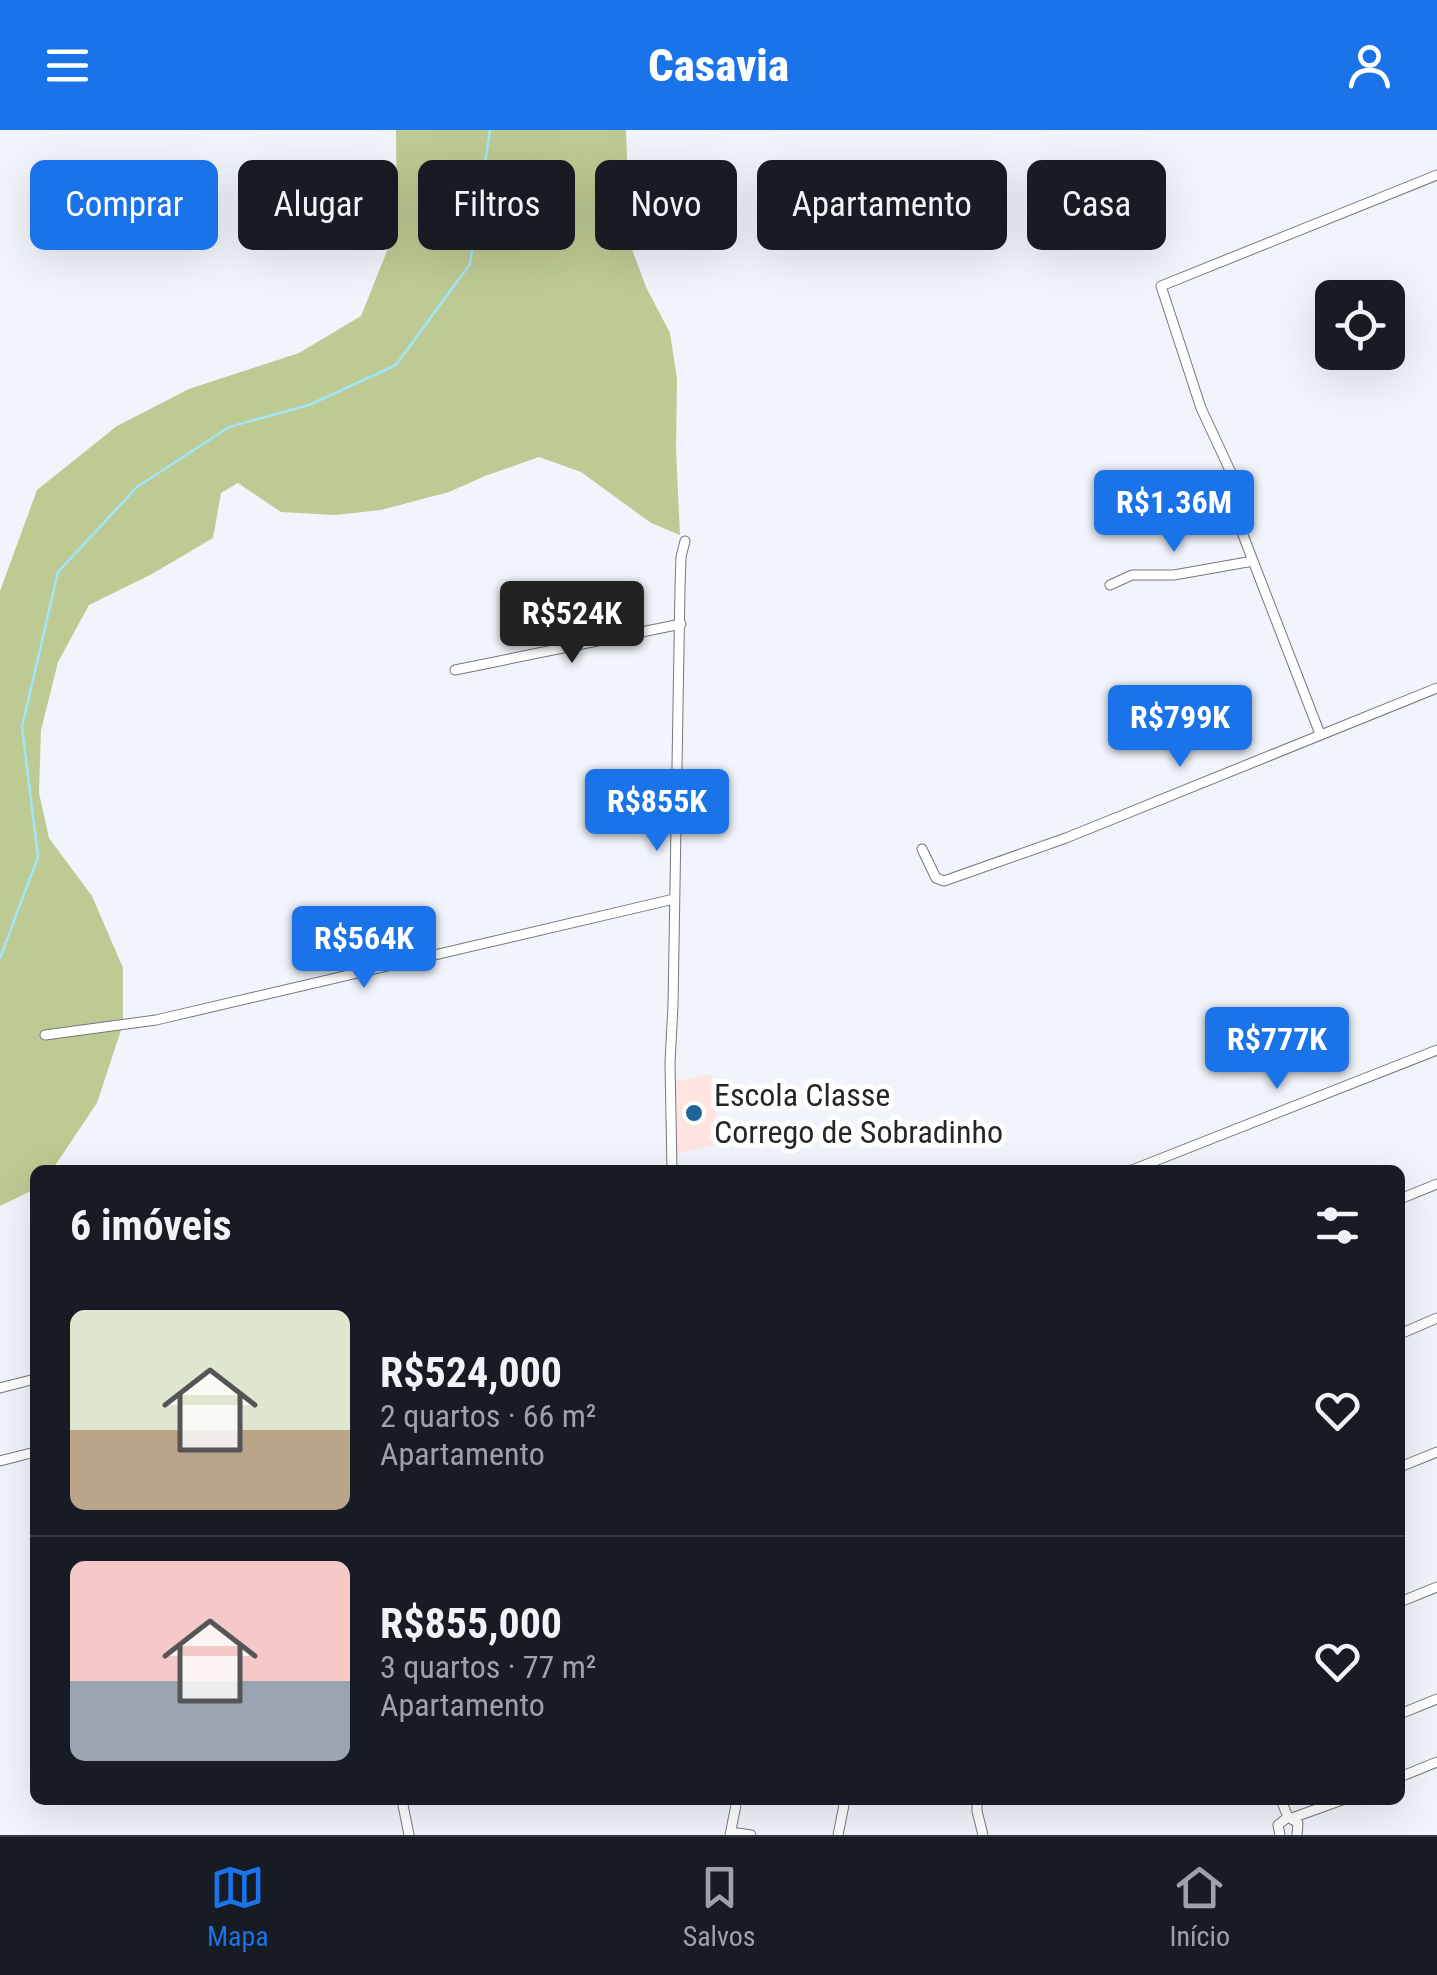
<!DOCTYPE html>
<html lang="pt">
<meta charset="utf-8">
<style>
body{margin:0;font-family:"Roboto Condensed",sans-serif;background:#20242c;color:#f1f3f6;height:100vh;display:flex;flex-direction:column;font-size:38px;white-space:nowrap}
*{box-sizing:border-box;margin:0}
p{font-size:32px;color:#9ea1a6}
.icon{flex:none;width:55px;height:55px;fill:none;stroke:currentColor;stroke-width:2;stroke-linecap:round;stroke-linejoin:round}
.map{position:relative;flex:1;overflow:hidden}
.panel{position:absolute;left:30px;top:1035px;width:1375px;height:640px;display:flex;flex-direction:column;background:#171b24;border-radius:15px;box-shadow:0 10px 40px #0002}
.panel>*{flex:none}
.hud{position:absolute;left:30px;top:30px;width:1378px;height:90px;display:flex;gap:20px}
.fabs{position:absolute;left:1315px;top:150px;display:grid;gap:20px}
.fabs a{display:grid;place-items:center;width:90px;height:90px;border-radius:15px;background:#171b24;box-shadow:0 10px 40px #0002;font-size:50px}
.price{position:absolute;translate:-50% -85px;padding:0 22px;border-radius:10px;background:#1a73e8;color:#fff;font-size:32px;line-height:65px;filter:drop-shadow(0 2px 5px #0008)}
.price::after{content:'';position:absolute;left:50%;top:60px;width:30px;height:22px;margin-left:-15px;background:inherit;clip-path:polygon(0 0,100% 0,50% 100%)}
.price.active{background:#222;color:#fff}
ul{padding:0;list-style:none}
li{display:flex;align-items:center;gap:30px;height:250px;padding:0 40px}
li+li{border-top:2px solid #363941}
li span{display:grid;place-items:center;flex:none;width:280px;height:200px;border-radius:15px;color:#555}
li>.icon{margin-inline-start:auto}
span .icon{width:120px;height:120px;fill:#fffc;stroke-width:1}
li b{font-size:42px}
h2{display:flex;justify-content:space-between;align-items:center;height:120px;padding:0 40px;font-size:42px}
.chip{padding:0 35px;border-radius:15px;background:#171b24;box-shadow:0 10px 40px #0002;font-size:35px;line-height:90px}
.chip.active{background:#1a73e8;color:#fff}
header{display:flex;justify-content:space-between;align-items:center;height:130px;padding:0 40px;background:#1a73e8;color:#fff;font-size:45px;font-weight:800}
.tab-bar{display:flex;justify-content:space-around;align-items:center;height:140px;border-top:2px solid #363941;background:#171b24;font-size:28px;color:#9ea1a6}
.tab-bar a{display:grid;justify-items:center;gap:5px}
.tab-bar .active{color:#1a73e8}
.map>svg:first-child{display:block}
</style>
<header><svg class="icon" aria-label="menu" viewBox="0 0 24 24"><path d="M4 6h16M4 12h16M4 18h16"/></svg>Casavia<svg class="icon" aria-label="person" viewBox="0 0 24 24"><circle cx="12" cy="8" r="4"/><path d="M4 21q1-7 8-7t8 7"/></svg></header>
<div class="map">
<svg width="1437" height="1705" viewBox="0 0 1437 1705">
<rect width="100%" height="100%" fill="#f1f5fb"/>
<path fill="#ffe4e1" d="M711,944L720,1014L674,1024L672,952Z"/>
<path fill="#beca93" d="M396,0H626L630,114L646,157L670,203L677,249L676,319L680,405L651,393L581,342L539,327L485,346L449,362L381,380L335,385L281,382L238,353L221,363L213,408L152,444L89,475L58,532L41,600L39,663L49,708L92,766L123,838V894L97,973L52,1040H35V1059L0,1076V461L37,360L117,296L189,259L299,223L361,186L397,96Z"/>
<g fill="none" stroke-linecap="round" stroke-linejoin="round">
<path stroke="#9fe6f8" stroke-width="2.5" d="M0,828L38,727L22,597L58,442L137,357L229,297L309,275L396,235L470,134L490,0"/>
<g stroke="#74787d" stroke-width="11">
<path id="minor" d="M1110,455L1132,445H1174L1253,431
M455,540L681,494
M1320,604L1243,405C1238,390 1243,377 1240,362L1201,278L1161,156L1437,45
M922,719L936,748L944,751L1066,708L1437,558
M45,905L156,890L674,769
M672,1040L670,933L673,875L680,458L681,427L685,411
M1132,1040L1437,920
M1400,1069L1437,1054
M1400,1204L1437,1188
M0,1258L35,1249
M0,1331L35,1322
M1400,1337L1437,1322
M1400,1472L1437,1457
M1400,1584L1437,1569
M1400,1647L1437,1632
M402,1670L409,1705
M977,1670V1681L983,1705
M1281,1670L1288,1687
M1292,1688L1342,1670
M731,1702L751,1705
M730,1705L737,1670
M838,1705L845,1670
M1280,1705L1278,1695L1288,1687L1298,1693L1297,1705"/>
</g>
<use href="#minor" stroke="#fff" stroke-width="9"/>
</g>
<circle fill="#1e6599" stroke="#fff" stroke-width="4" cx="694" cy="983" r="10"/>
<g text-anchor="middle" stroke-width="10" stroke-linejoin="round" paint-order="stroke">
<g font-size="32" fill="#252628" stroke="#fff" text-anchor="start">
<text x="714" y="976">Escola Classe<tspan x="714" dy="37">Corrego de Sobradinho</tspan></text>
</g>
</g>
</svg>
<div class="fabs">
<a><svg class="icon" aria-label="locate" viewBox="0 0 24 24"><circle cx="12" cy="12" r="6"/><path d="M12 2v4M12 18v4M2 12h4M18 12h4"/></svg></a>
</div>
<b class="price" style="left:1174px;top:425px">R$1.36M</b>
<b class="price active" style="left:572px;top:536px">R$524K</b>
<b class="price" style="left:1180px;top:640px">R$799K</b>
<b class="price" style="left:657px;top:724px">R$855K</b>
<b class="price" style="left:364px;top:861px">R$564K</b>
<b class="price" style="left:1277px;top:962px">R$777K</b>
<div class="hud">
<a class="chip active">Comprar</a>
<a class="chip">Alugar</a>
<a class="chip">Filtros</a>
<a class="chip">Novo</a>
<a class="chip">Apartamento</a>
<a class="chip">Casa</a>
</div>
<section class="panel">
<h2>6 imóveis<svg class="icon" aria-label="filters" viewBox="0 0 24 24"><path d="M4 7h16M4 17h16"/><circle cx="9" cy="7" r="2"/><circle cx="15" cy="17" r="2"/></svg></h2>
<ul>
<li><span style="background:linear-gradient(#dfe7d0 60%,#b9a48a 0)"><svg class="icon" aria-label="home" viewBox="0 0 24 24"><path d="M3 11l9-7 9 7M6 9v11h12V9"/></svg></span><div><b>R$524,000</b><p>2 quartos · 66 m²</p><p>Apartamento</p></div><svg class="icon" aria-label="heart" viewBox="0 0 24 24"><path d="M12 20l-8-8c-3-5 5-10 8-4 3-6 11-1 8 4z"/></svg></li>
<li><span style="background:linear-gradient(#f6c9c9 60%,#9aa5b1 0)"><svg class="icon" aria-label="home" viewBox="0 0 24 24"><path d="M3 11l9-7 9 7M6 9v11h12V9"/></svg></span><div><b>R$855,000</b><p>3 quartos · 77 m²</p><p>Apartamento</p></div><svg class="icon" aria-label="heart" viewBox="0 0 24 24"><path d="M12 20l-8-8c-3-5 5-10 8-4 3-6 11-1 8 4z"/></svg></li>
</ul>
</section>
</div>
<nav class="tab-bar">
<a class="active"><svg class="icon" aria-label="map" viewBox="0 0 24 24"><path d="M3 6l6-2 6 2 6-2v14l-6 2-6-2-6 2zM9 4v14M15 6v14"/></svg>Mapa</a>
<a><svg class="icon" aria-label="saved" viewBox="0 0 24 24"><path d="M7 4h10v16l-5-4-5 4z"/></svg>Salvos</a>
<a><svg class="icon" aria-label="home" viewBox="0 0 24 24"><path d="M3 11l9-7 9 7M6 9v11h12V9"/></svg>Início</a>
</nav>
